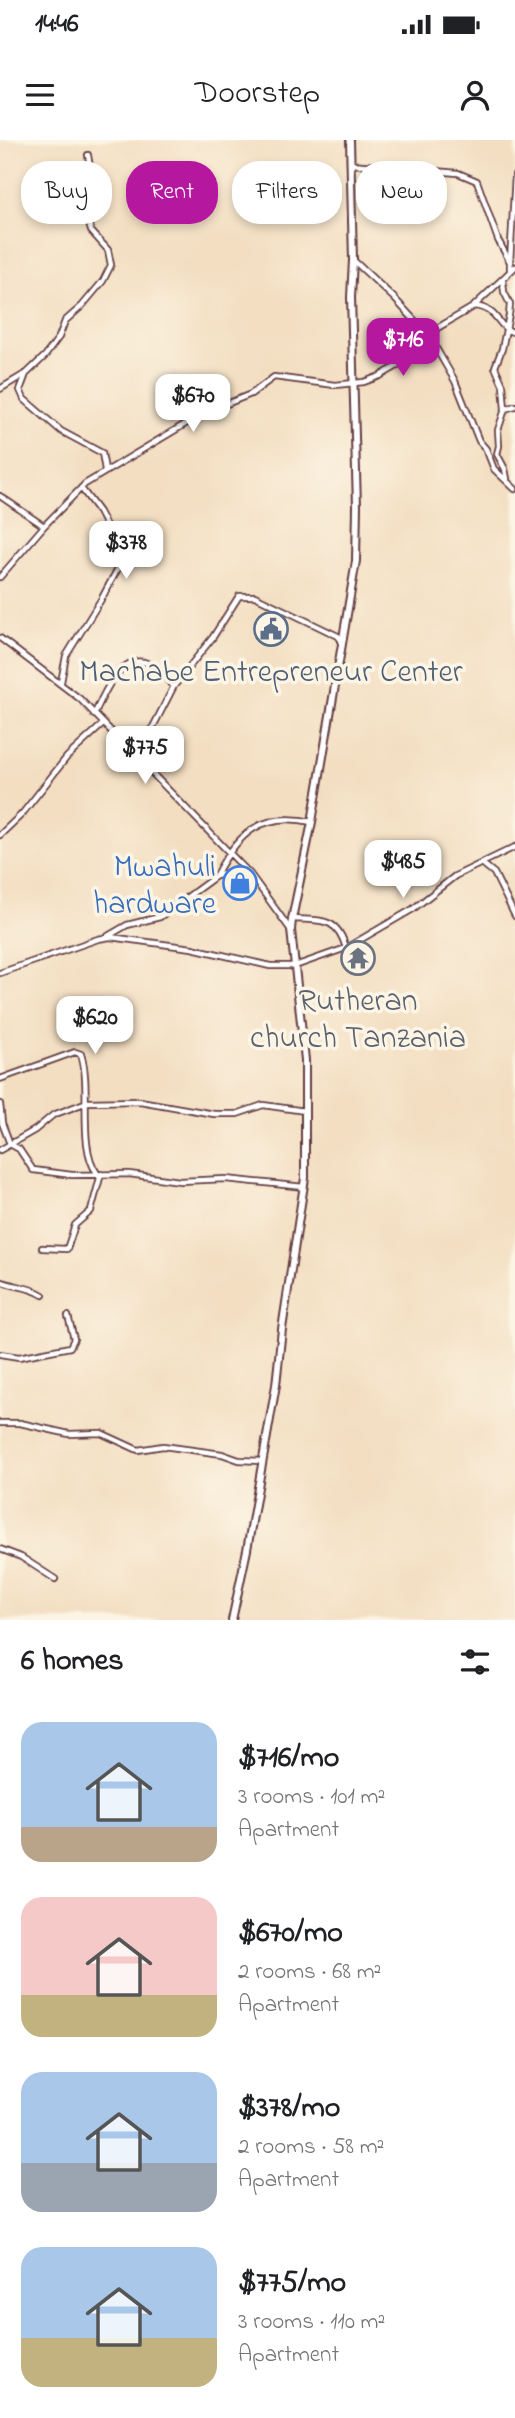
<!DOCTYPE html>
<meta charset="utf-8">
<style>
body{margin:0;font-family:"Indie Flower",sans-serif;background:#f2f2f2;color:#202124;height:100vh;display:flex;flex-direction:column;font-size:26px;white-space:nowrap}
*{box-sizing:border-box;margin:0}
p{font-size:23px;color:#757577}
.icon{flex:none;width:38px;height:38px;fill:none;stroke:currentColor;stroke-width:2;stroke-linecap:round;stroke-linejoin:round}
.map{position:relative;height:1480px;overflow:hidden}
.side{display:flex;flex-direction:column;background:#fff;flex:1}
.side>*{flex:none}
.top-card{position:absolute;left:21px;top:21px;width:474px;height:63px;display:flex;gap:14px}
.price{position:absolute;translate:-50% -60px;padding:0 16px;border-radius:14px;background:#fff;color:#222;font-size:23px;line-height:46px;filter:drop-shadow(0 2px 4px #0008)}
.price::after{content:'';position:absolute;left:50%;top:42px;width:21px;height:16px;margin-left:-10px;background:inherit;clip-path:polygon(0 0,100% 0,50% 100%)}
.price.on{background:#b5179e;color:#fff}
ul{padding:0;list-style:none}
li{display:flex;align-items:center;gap:21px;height:175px;padding:0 21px}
li span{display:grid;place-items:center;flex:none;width:196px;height:140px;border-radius:21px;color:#555}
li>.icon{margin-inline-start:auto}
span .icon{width:84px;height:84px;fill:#fffc;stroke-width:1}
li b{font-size:30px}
h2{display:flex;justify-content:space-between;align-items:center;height:84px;padding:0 21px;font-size:30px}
.tag{padding:0 24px;border-radius:28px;background:#fff;box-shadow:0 4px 10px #0003;font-size:24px;line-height:63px}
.tag.on{background:#b5179e;color:#fff}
.status{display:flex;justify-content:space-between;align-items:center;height:49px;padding:0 35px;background:#fff;direction:ltr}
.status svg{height:19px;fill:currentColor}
header{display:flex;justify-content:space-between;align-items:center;height:91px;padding:0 21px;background:#fff;font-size:32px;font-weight:600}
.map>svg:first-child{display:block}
</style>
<div class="status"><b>14:46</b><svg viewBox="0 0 49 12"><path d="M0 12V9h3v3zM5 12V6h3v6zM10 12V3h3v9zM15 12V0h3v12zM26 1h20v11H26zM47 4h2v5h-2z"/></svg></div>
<header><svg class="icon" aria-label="menu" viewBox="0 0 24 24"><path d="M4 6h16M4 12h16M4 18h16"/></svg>Doorstep<svg class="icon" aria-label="person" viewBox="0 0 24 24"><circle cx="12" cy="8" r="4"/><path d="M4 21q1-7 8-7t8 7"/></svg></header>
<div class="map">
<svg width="515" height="1480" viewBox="0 0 515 1480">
<rect width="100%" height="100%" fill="#fcf5e5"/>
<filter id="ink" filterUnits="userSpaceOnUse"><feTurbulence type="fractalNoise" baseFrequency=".0143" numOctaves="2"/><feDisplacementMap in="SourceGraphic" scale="14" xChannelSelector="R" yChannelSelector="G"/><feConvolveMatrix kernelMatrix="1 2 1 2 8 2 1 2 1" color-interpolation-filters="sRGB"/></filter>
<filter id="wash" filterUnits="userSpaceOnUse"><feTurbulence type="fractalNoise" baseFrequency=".00686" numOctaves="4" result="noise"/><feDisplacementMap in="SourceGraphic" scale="28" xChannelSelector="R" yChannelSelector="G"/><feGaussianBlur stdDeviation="1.57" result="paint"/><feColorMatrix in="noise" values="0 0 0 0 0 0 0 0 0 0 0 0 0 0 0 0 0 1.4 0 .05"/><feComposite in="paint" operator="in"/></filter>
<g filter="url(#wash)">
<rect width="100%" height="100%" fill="#f3dec1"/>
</g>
<g filter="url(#ink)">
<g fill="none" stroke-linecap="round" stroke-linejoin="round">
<g stroke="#633c42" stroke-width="8">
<path id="minor" d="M88,15L94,53L89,84L91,91L108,110L111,125L103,141L82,166L65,181L59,197L45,216L26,234L20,250L24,259L61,291L102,313L105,330
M351,24L458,33L477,41L498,100L510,122V131
M353,120L394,158L429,196L455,241L479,301L486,309L494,329L515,349
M510,122L515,35
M503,141L504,152L510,164L509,175L502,209L495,227L503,245L505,269L498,290L499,306L497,314L505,329L507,339
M475,166C501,170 495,187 515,193
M0,249L25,234
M505,269L515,266
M0,356L44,386
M0,437L44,386L85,344L202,274L251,254L274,237L335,245L364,242L380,236L411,218L434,190L473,167L515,127
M0,498L80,559L250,734L290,789
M61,542L66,516L102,458L123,419L99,372L81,348
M94,575C102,558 118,516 144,522C154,525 166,539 174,546
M132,614L153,587L174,546L213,497L239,456H255L338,496L342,501
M0,695L22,674L67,617L103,584
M483,724L494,733L515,776
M216,735C238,693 262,671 312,682
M292,779C321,781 337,776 346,808
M108,796L127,785L160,777L216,736L245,729
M0,833L98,799L110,797L192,808L270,826H295L346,808L413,769L455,736L515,707
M0,939L75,912L81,914C92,948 77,1006 97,1033
M0,964L2,983L10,1004L19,1009L33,1030L72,1035L129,1034L180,1041L226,1039L304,1047
M0,1010L35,990L53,975L87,962L140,961L214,974H237L263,965L305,971
M42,1108L67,1109L75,1085L91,1071L101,1034
M0,1141C14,1147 29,1146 43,1155
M0,1214L19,1217L70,1207L74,1199L68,1176
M0,1283H20L69,1294L101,1293L138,1310L163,1306L222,1314L239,1320L261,1321
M0,1409L21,1417L55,1439"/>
</g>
<g stroke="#633c42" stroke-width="10">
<path id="tertiary" d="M232,1480L247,1410L276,1245L282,1189L305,1038V920L291,790L292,779L312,682L356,421L357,366L351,157L353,120L350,0"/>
</g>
<use href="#minor" stroke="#fff" stroke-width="4.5"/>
<use href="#tertiary" stroke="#fff" stroke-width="6"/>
</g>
</g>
<defs>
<g id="civic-ring" transform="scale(1.75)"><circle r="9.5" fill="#fcf5e5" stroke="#5c6f8a" stroke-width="1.5"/><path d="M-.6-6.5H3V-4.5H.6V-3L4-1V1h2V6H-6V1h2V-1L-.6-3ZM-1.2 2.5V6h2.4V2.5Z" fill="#5c6f8a"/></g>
<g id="shop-ring" transform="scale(1.75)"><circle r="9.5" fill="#fcf5e5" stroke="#3f7fe0" stroke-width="1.5"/><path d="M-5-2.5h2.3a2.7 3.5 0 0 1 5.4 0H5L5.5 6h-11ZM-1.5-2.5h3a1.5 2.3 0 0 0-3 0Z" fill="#3f7fe0"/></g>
<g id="temple-ring" transform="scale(1.75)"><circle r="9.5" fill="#fcf5e5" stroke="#6b7280" stroke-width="1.5"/><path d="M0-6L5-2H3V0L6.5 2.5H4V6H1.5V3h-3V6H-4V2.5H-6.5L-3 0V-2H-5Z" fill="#6b7280"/></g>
</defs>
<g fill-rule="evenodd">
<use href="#civic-ring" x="271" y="489"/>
<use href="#shop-ring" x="240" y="743"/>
<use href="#temple-ring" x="358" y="818"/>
</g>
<g text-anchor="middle" stroke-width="7" stroke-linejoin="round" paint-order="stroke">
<g font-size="32" fill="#4e5e75" stroke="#fcf5e5">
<text x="271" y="541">Machabe Entrepreneur Center</text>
</g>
<g font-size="32" fill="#366cbe" stroke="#fcf5e5" text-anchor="end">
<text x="216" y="736">Mwahuli<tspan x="216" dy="37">hardware</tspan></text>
</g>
<g font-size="32" fill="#5b616d" stroke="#fcf5e5">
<text x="358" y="870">Rutheran<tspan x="358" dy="37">church Tanzania</tspan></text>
</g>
</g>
</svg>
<b class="price on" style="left:403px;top:238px">$716</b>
<b class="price" style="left:193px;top:294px">$670</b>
<b class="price" style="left:126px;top:441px">$378</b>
<b class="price" style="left:145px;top:646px">$775</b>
<b class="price" style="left:403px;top:760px">$485</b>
<b class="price" style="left:95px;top:916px">$620</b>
<div class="top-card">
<a class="tag">Buy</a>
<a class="tag on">Rent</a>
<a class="tag">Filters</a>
<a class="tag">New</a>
</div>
</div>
<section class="side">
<h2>6 homes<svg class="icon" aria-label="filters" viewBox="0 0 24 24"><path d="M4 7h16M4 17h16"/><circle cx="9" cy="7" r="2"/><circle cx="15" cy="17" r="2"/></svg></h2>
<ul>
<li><span style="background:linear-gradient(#a9c7e8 75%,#b9a48a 0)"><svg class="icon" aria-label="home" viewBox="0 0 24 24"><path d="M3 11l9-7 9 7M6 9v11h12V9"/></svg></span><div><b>$716/mo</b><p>3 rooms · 101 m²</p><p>Apartment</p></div></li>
<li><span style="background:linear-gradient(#f6c9c9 70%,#c2b280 0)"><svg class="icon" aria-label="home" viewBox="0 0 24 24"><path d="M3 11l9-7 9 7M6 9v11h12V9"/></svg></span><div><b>$670/mo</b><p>2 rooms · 68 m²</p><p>Apartment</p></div></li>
<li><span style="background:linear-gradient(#a9c7e8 65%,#9aa5b1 0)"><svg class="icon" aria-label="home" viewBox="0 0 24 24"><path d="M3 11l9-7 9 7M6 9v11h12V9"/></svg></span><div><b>$378/mo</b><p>2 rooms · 58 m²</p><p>Apartment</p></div></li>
<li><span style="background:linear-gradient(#a9c7e8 65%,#c2b280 0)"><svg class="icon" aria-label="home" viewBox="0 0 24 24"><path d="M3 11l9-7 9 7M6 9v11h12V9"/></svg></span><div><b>$775/mo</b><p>3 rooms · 110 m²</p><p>Apartment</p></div></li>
</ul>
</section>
